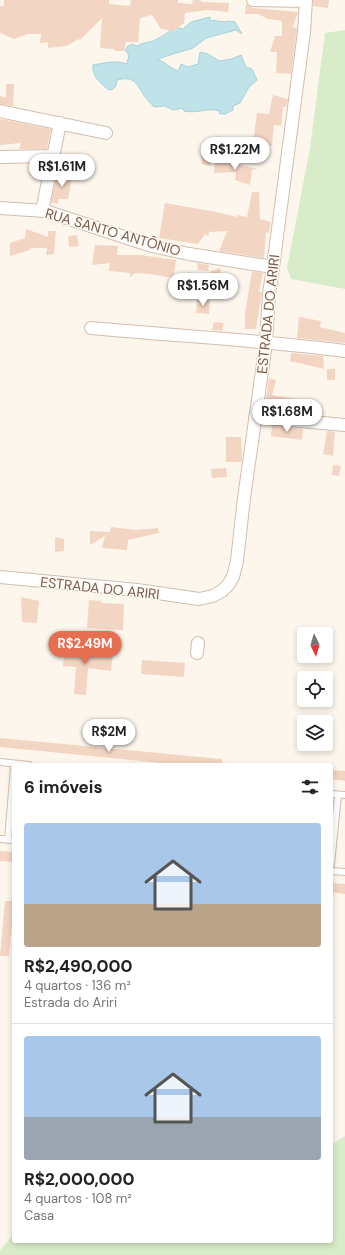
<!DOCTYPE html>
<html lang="pt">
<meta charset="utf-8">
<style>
body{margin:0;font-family:"DM Sans",sans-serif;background:#f6f6f6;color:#202124;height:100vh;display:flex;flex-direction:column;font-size:15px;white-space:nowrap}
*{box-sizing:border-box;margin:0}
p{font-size:13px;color:#757577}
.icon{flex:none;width:22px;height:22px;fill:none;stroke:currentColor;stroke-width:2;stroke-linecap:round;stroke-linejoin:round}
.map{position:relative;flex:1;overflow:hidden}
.sheet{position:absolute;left:12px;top:763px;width:321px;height:480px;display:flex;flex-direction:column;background:#fff;border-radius:4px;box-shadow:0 2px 6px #0003}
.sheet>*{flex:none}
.needle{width:26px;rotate:175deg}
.fabs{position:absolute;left:297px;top:627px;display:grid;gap:8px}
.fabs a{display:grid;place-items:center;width:36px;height:36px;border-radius:4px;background:#fff;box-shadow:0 2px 6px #0003;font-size:20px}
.price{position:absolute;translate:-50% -34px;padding:0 9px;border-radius:14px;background:#fff;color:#222;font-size:13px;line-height:26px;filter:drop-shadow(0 1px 2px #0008)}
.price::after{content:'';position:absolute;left:50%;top:24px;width:12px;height:9px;margin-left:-6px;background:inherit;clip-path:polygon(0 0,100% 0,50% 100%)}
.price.current{background:#e76f51;color:#fff}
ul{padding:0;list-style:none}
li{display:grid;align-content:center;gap:8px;height:212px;padding:0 12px}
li+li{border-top:1px solid #e0e0e0}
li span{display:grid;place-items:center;height:124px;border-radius:4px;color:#555}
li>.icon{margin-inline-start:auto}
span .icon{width:72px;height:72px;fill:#fffc;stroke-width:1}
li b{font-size:17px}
h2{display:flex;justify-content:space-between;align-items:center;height:48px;padding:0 12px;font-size:17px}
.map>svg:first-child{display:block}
</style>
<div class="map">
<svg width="345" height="1255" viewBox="0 0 345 1255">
<rect width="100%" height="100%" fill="#fdf6ec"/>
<path fill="#d8ecc9" d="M345,30V289L291,279L287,268L310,148L325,33Z
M345,1136V1255H0V1250L14,1234V1241H331V1145Z"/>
<path fill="#bfe3e8" stroke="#a5d3da" d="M210,17V20L225,22L228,21L235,22L242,34L236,30L206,38L193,48L157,59C165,62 170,68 178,71L181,64L188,67L198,64L200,52L208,54L219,61L232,59L241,55L246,67L252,69L257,80L249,87L240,103L233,106V110L225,114H220L219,111C208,107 198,114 184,111L183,108L173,110L165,106L154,107C151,103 146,99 143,94C136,82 133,76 117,80L116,86L113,89L109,90C101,84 91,75 93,65C104,63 116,60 127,64L129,55L125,50L127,47L132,44L137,46C144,42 147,43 153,41C161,37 168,33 175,27L183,29L191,22Z"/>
<path fill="#f3d5c3" d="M4,0H109V4L130,6L131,0H178V3L192,4L193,0H199L203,2L229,3L228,12L207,10L185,13L184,23L174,31L161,29L152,15L140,18L138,42H126L124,51H114V49L100,48L102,18L80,40L79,39L66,46L48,48V42L40,43L41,34H28L14,39L0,33V6H4Z
M313,0H329L328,8L313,6Z
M246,4L253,8L298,12L293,27L297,28L291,74L276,73L277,52H270L275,36H282V21L268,19L258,14H245Z
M6,84H14L13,106L0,104V96L6,98Z
M273,95L288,99L286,107H283L281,126L274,125L272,146L253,143L257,113L269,114Z
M0,119L51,129L47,149H19L21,143L0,145Z
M214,148L210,166L202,164L201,150Z
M215,160L232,163L258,169L252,170L250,185L235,180L236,172L214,173Z
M57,174H64L72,178L68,199H58V204L51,202Z
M252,192H259L260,219L271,222L269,233L266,232L264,258L219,251L227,231L209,232L208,236L205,234L198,244L159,238L165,203L211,211L237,217V215L247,217Z
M26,229L48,237V231H56L54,254L46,255L47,248H30V250L10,256V243L25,238Z
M77,235L79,246L69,247L68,236Z
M95,245L118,246L117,255H140L176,260L173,278L150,274L135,273L130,277V273L109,271L110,263L92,265Z
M197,263L209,265L208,271L198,270Z
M221,268L217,287L207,288L211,271Z
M252,271L263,273L259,292H262L256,329H245V314Z
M197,300H210L209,314L196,313Z
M299,317L321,321L320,327L345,333V343L297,338Z
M214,322L224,323L222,331L212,330Z
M291,353L323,356L324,369L290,361Z
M327,369H335V380H327Z
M269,378L276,380L272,395L297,399L296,410L286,408L285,412L269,411L271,400L266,399Z
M272,426L303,429L302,440L271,436Z
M327,431L335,432L333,456L323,454Z
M226,437H241L242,462H226Z
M333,465L341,466L339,476L332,475Z
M226,468L227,477L212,478L211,469Z
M111,527L136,530L158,528L159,533L128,540L127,550L102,548L105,536L90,545V531L110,532Z
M55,537L64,539V551L55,552Z
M21,597L39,601L37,623L22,622Z
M89,600L102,601L101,603L124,604L123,630L87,628Z
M65,642L78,643L77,654H113L111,671L88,668L86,695L74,694L76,667L63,666Z
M142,660L185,663L184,677L141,674Z
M0,738L222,759V765H181L0,747Z
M331,770L345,771V781L331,779Z
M0,851L14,852V862L0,861Z
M331,883L345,884V894L331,892Z
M5,901H14L9,956H0Z"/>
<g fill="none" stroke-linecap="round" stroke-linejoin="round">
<g stroke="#d1beb0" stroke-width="8">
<path id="lane" d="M0,762L29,765
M331,794L345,795
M0,839L14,840
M8,840L14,767
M331,864L338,795
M331,871L345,872"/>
</g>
<g stroke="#d1beb0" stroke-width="14">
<path id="street" d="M253,0L306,1
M0,111L106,133
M0,157L53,156
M0,208L45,211L152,246L189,254L273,267
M42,211L60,123
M91,328C176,336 261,340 345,351
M255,417L345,425
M0,577L137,590L199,599L213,596L222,591L228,585L233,577L237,561L244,498L266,343L269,294L273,267L304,32L306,0
M197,653L198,643"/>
</g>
<use href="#lane" stroke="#fff" stroke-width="6"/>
<use href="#street" stroke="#fff" stroke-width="12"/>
</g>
<g text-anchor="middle" stroke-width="3" stroke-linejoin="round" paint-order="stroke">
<g font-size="14" fill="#7a5c4d" stroke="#fffaf3">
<text transform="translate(113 232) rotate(16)" y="5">RUA SANTO ANTÔNIO</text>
<text transform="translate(268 314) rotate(-84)" y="5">ESTRADA DO ARIRI</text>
<text transform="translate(100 588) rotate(6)" y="5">ESTRADA DO ARIRI</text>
</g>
</g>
</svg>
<div class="fabs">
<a><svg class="needle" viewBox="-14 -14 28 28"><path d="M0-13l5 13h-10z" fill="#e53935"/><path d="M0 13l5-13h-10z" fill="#757577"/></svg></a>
<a><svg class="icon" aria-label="locate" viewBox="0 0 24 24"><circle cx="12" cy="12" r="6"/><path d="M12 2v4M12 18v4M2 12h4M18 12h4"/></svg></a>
<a><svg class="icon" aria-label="layers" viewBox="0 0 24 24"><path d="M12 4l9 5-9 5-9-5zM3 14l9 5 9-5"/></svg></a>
</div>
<b class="price" style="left:235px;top:171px">R$1.22M</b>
<b class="price" style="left:62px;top:188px">R$1.61M</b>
<b class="price" style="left:203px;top:307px">R$1.56M</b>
<b class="price" style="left:287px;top:433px">R$1.68M</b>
<b class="price current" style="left:85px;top:665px">R$2.49M</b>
<b class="price" style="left:109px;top:753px">R$2M</b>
<section class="sheet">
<h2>6 imóveis<svg class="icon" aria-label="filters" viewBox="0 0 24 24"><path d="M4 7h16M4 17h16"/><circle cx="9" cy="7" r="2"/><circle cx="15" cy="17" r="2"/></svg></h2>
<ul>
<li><span style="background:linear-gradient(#a9c7e8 65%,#b9a48a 0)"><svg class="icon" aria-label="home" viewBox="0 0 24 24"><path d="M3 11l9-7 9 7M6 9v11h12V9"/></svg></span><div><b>R$2,490,000</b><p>4 quartos · 136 m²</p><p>Estrada do Ariri</p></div></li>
<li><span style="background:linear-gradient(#a9c7e8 65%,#9aa5b1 0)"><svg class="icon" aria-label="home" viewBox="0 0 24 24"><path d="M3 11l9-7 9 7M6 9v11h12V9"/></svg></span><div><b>R$2,000,000</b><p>4 quartos · 108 m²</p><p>Casa</p></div></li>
</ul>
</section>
</div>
